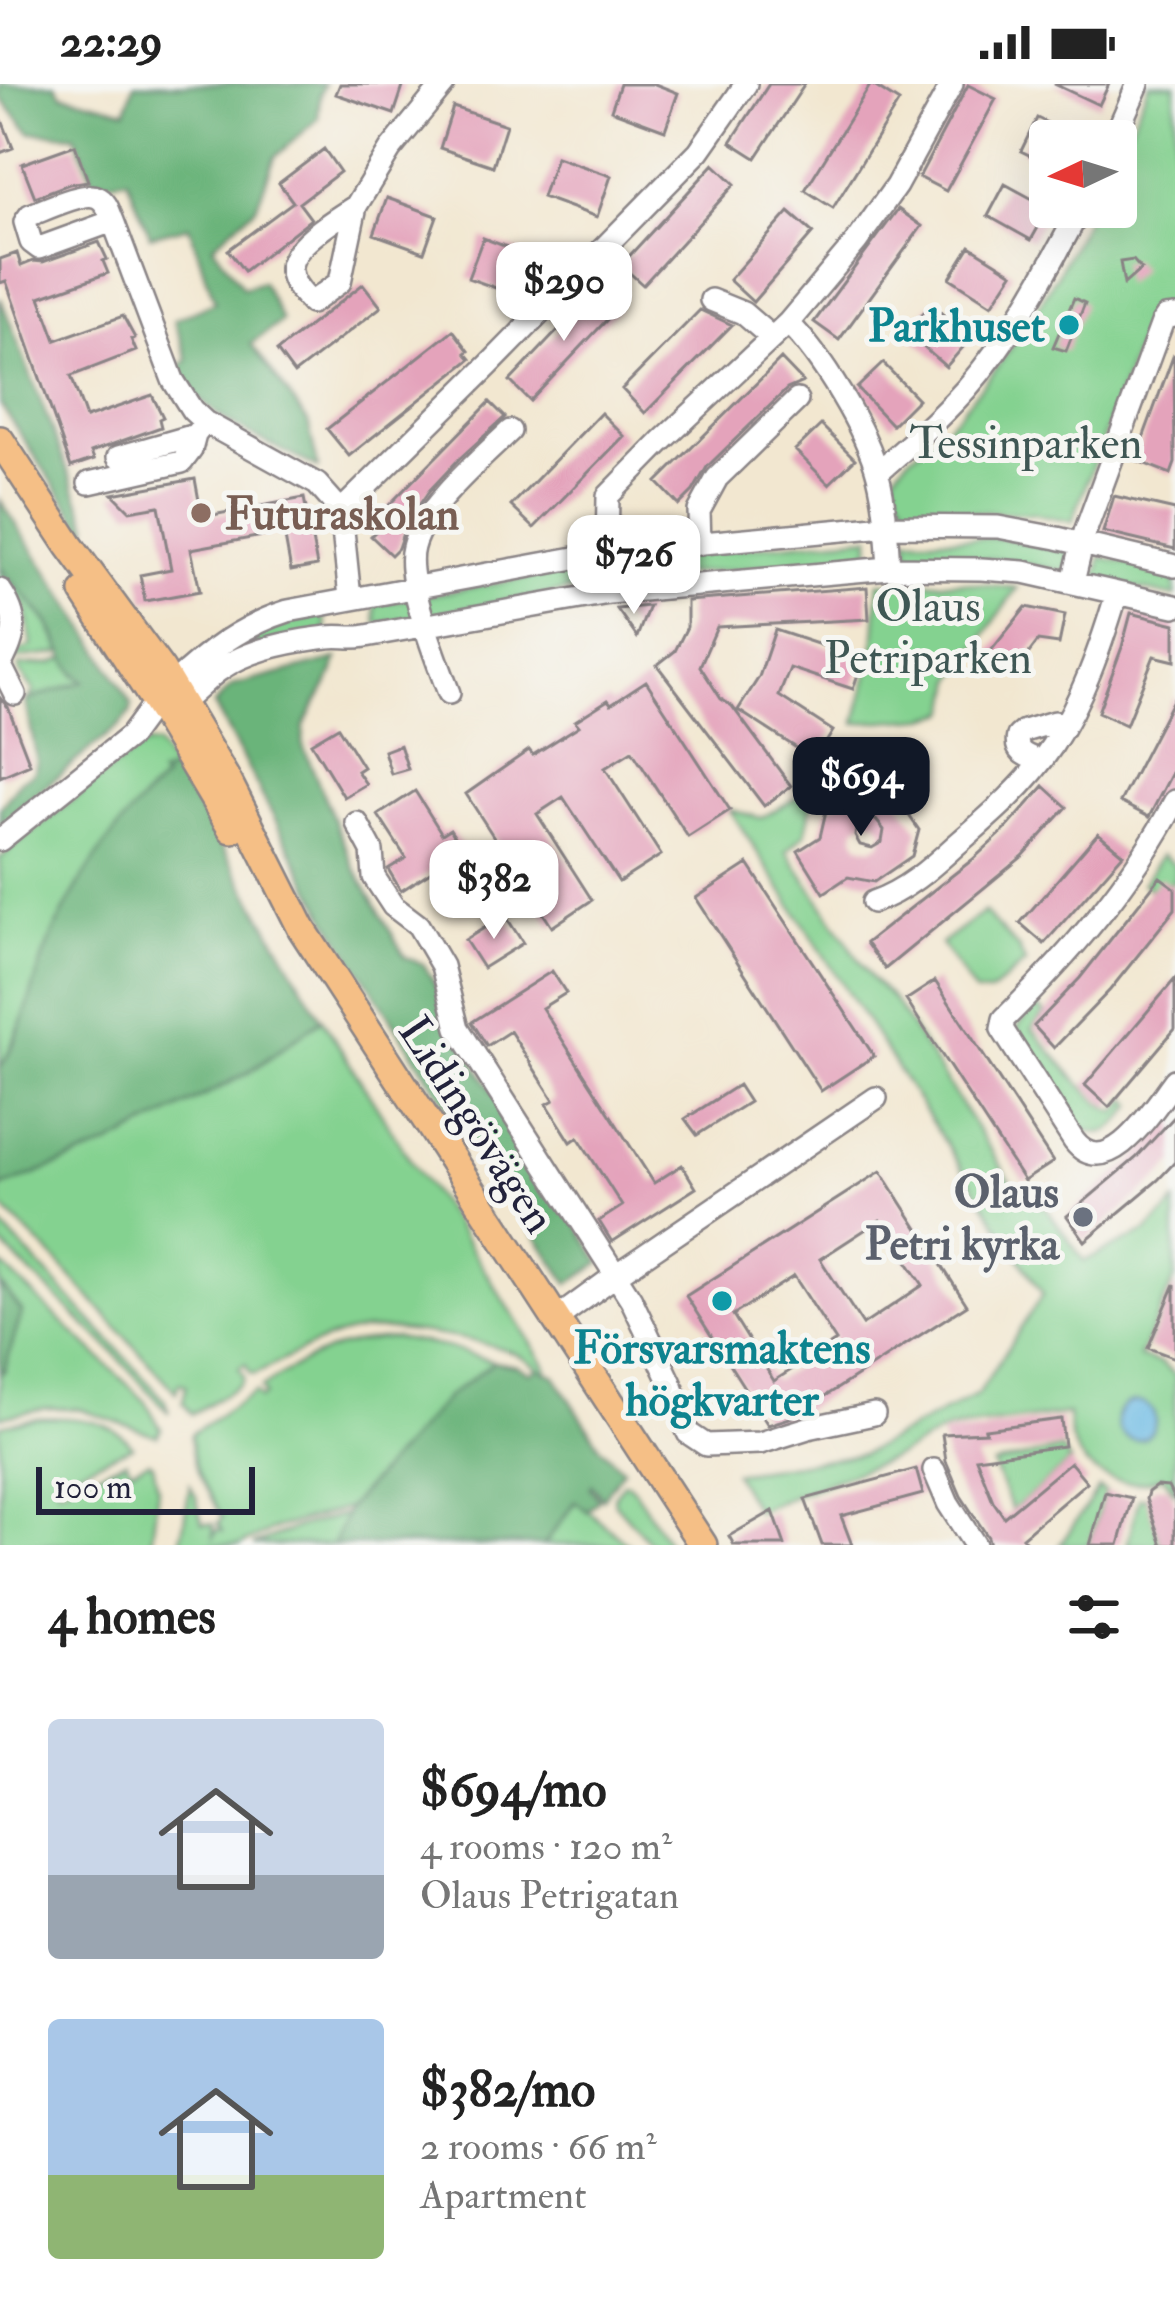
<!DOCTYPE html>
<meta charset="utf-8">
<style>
body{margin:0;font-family:"IM FELL Double Pica",serif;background:#f2f2f2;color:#222;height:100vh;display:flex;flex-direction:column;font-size:45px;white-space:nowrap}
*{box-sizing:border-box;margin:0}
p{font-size:39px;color:#767676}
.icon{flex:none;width:66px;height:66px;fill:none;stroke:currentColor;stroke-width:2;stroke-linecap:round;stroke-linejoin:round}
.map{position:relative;height:1461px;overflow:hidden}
.details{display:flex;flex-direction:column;background:#fff;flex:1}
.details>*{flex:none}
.needle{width:78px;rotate:266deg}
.buttons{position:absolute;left:1029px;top:36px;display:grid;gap:24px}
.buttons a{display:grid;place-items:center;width:108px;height:108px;border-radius:12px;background:#fff;box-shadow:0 12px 48px #0002;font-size:60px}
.scale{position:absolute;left:36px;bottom:30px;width:219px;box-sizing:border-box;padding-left:12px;border:6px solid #22223b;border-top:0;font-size:33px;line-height:42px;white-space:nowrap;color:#22223b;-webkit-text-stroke:9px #f6f6f2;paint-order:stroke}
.price{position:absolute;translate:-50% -102px;padding:0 27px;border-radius:24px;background:#fff;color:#222;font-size:39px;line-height:78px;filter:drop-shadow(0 3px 6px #0008)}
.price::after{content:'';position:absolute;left:50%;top:72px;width:36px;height:27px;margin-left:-18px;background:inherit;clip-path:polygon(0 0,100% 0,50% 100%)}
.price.selected{background:#111827;color:#fff}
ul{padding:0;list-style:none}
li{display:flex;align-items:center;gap:36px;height:300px;padding:0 48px}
li span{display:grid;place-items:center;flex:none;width:336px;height:240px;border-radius:12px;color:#555}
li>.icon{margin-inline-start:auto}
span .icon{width:144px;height:144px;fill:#fffc;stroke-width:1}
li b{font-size:51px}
h2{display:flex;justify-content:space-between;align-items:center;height:144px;padding:0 48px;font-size:51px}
.status{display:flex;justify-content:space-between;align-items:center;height:84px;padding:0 60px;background:#fff;direction:ltr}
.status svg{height:33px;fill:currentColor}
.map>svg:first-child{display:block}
</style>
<div class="status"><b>22:29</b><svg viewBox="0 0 49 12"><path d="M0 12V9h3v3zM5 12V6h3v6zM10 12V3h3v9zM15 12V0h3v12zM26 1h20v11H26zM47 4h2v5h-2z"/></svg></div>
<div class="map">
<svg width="1175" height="1461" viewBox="0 0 1175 1461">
<rect width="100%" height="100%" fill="#f6f6f2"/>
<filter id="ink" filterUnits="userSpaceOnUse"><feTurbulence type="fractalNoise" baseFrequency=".00833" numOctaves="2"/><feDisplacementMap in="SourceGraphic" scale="24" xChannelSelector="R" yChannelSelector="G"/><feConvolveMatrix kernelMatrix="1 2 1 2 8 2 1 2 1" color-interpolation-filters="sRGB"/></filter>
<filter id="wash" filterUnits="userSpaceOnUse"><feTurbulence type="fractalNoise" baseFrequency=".004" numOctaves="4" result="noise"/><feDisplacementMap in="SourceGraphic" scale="48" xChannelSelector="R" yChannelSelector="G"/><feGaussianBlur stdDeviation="2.7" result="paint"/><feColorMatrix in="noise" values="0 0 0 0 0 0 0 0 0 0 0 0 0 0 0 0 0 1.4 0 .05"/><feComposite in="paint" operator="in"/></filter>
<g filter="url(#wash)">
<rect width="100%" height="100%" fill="#f2e7d0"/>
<path fill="#84d290" stroke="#537a66" stroke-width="3" d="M1149,0H1175V225L1163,223L1148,233L1072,438L1033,430L910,425L899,410L894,391C904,372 927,362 942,347C955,334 967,319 979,305C1026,251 1060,187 1092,123H1116V75Z
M870,452V473L629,495L627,475Z
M908,454H1001L1068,466L1071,472L1067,485L1062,487L999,475H910Z
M1101,473L1175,490V513L1097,496Z
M0,483L49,540L63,569L15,575L19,568L32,562L26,523C8,514 0,503 0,483Z
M588,484L591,503L377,540L375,520Z
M961,498L1017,504L955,595L949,628L926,634L856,639L874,565L879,499Z
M324,530L327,550L208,579C252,550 272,539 324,530Z
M65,574L75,591L85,597L29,616L34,607L20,588L19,582L54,579Z
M147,660L157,661L173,686L161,691L164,695L144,714L42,878L29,920L7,972L0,984V774L111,685Z
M816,703L805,750L787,767L871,894L894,917L1019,1110L1046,1124L1084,1177L1148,1147L1175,1119V1194L1139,1273L1160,1279L1175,1291V1408L1163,1392C1126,1408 1080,1393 1070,1350C1069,1343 1069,1337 1068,1330L946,1346L898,1372L776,1418L756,1428L734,1389L863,1370L978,1310L1043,1210L730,726L761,734Z
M1161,771L1175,781V795L1170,800L1151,806L1143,799Z
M984,828L1019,865L1025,879L990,909H975L941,860Z
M1037,922L1045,930L1032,945C1050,965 1094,1022 1117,1028L1128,1015L1134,1021C1115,1046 1103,1059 1073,1039L1018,954V942Z
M322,935L412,1079L463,1152L544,1279L547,1285L545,1289C537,1284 530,1277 522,1273C490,1256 394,1241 358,1247C322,1253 288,1274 256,1290H251L245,1280L239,1284L244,1294L240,1301L192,1330L183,1319L186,1301L179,1299L176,1308L53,1173L0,1121V1104L108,1062L249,989Z
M0,1140L134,1282L165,1317L169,1329L114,1269L0,1159Z
M0,1179L146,1318L161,1345L157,1352L80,1325L46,1324L0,1333V1290L4,1287L22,1228L0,1200Z
M396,1254L446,1263L494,1278L447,1313L348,1424L280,1443L240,1461H180L190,1401L196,1413L202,1439L213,1440L214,1452L217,1446L222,1447L218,1440L222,1434C208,1405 190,1383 191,1350L255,1308L260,1315L265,1311L261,1304C307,1273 340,1256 396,1254Z
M38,1334C73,1333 110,1334 133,1362L54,1396L59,1405L126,1376L131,1385L149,1377L153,1380L158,1404L151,1461H0V1341Z
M1061,1365L1070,1378L1012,1427L993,1381Z
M623,1399H627L634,1405L669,1461H652L615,1419L614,1413Z
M1099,1404L1105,1408L1090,1461H1060Z
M1147,1413L1162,1461H1127L1139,1414Z
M576,1417L630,1461H544Z
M346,1430L333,1461H253L298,1443Z"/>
<path fill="#6bb47a" stroke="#466b5a" stroke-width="3" d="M0,0H56L62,10L126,26L134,0H324L320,10L318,35L275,73L256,123L213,161L243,204L262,198L282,237L251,260L308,338L318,384C270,359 200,336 178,284L188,276L174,236L215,218L189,142L150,152L127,94L108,98L93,96L75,51L30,48L0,13Z
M0,213L89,441L86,448L0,320Z
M0,416L95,558L132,621L130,629L122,639L0,740V724L20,697L33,689L37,678L26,617L84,597C63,583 62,556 47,537C32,519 15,501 0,483Z
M337,575L333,590L304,642L303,662L353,781L405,873L424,881L440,909L442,927L601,1179L569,1200L450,1027L329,837L214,621L232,602Z
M173,686L211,744L322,935L249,988L108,1062L0,1104V984C23,950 30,909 44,871C69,807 113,742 164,695L160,691Z
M0,1200L22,1228L4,1287L0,1290Z
M494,1278L517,1282L530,1289L538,1284L555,1292L602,1365L623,1385L603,1414L592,1401L590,1404L599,1415L587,1427L575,1417L544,1461H333L348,1424L447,1313Z"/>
<path fill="#69b9e4" stroke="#466e90" stroke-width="3" d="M1117 1337a19 19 0 1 1 38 0a19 19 0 1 1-38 0Z"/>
<g id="blocks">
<path fill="#e4a3bb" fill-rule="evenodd" d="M340,0H404L394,30L336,10Z
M620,0H655L678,9L665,46L611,26Z
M769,0H805L756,74L731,58Z
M871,0L899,18L833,124L805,106Z
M1054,0H1109L1099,21Z
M968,1L996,15L946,107L919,93Z
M453,23L506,41L493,82L440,64Z
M0,31L13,64L0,69Z
M1037,34L1085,57H1050V81L1021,67Z
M75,61L88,97L69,100L35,113L22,80Z
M324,65L340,88L299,119L311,135L244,187L228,166L293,118L279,99Z
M556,73L611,92L597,133L542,113Z
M714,80L735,100L643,201L621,181Z
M1005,100L1049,124L1031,156L988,132Z
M387,114L437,132L424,168L374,150Z
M898,125L922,142L839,256L814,238Z
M789,128L813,149L753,218L729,196Z
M483,154L536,174L521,213L468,194Z
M99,158L107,175L103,177L108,189L40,213L56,256L123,232L135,254L131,255L136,267L71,292L86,334L152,311L163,333L159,335L161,343L91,368L94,375L71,383L6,197L0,199V175L17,169L21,182L33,177L43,178Z
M970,162L1013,189L992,221L950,194Z
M1133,176L1141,185L1124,200L1120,178Z
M363,200L381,223L294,290L277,267Z
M598,204L618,224L530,317L510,297Z
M1074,214L1085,219L1066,267L1053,263Z
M931,220L971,254L946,283L906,248Z
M700,226L732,241L645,329L622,305Z
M453,246L469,267L466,269L471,275L349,372L327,345Z
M1174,270L1175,379L1171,390L1135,376Z
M781,275L803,298L787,305L707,383L693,407L679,421L657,398Z
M883,279L918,315L892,341L857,304Z
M490,318L505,333L459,375L429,407L406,440L398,464L391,471L371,452L394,429L388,422Z
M601,329L624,352L534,444L511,422Z
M821,341L855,375L829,400L795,366Z
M195,395L202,433L304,414L317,482L291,487L284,448L191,465L200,507L145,517L140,491L171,485L159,422L130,427L113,410Z
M1114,412L1175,426V465L1103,448Z
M867,503L869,535L717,543L700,582L721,615L732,622L791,702L764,722L657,581L675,567L687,543V517Z
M649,522L637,553L617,525Z
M1026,523L1065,531L1059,560L1038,557L1010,594L986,573Z
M1131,529L1175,540V577L1154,572L1126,641L1098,628L1122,563Z
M775,546L863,575L853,605L790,584L779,612L833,647L815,676L738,626L759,593Z
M646,597L730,726L688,753L632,667L605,684L661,771L619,798L563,713L537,730L592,816L552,843L466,710L529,666L533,671L579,642L575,637L608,616L611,620Z
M1175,612V683L1149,733L1120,718Z
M0,614L8,623L30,680L0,693Z
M338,643L363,683L357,687L366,700L344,713L311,659Z
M400,661L408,685L391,690L384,667Z
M864,701L892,707L919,746L912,772L874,798L848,793L824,809L798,767L820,753L826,727ZM866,735L876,736L884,746L882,758L872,764L860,761L855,752L856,743Z
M1044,702L1067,723L1023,772L885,885L866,859L972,776L1005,746Z
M415,707L442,750L450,745L464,766L401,807L388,785L406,774L378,731Z
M1098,749L1123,770L1044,860L1020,839Z
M748,780L874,972L821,1007L696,814Z
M1160,793L1175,804V825L1110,906L1054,964L1034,942L1080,894Z
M505,831L523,859L483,884L465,856Z
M552,887L566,909L542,924L654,1099L682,1081L696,1104L612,1158L599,1137L622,1122L578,1053L571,1058L547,1020L554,1016L510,947L487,962L472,938Z
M1175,895V945L1109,1023L1085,1001Z
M935,897L1053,1078L1024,1097L906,916Z
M738,1001L749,1018L697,1051L685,1035Z
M1175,1032V1078L1158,1096L1085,1157L1067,1132L1136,1074Z
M881,1087L967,1221L793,1333L768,1341L686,1212ZM880,1136L923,1201L863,1241L820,1175ZM794,1192L836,1257L774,1297L733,1231Z
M1175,1200V1274L1148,1264Z
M1061,1335L1064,1362L976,1374L993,1417L1004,1433L1070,1378L1087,1398L1022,1453L1030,1461H990L988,1453L961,1412L946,1377L942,1350L986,1348L985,1345Z
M916,1385L923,1410L841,1432L852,1461H822L805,1415Z
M1156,1402L1168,1403L1175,1417V1461H1162L1146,1415L1148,1408Z
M1105,1408L1132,1414L1119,1461H1090Z
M773,1427L785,1461H734L729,1452Z"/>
</g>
</g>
<g filter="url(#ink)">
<use href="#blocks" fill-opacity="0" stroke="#8a8486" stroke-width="3"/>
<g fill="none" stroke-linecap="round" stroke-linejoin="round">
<g stroke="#8a8486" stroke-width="26">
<path id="minor" d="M1113,57L1138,0
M356,122C337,134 288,163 291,187C292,200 303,210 311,219L340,198L356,122L390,66L444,0
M113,137L39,164L31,158L25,138L30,131C44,126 84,107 97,113C107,117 109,128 113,137L173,296L192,326L205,338L317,400L341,427
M711,216L743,229L772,254
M788,239C821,271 867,347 878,391C886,422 887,454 889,484
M118,373L195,351L201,343
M878,388C908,362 939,335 966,305C1013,251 1048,186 1081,123
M89,399L182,378L191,366L195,351
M700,460L699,427L717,394L797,316
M1073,498L1085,448L1162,239L1166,233L1175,232
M0,506C20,535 16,550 1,580
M609,509L607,468L608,412L661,358L788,239L857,157L896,102L952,0
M350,514L341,427L489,281L699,67L746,0
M0,580L15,610
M171,602C207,568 241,542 288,527L607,468L886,442L998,443L1057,454L1175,482
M449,609C437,577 404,495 413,463C423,424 481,375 510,347
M181,619C194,609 205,597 218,587C248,565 291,557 328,553C341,551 352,555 366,552L609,509L889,484L981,485L1024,488L1175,522
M1040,677C1027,672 1014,669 1018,652L1024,647L1054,638L1063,643
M1175,717C1132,799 1070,870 1004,935L1002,945L1074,1057C1108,1101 1155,1022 1175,996
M357,739L372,767L374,793L393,822L418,841L442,882L458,944L631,1215L671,1299L688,1349L706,1361L760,1359L808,1344L874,1330
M0,756L130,652L155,618
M873,818C905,807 931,784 956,761C991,731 1027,700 1052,662C1083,615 1101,562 1117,509
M556,1235L623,1186L876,1014
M934,1386L948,1419L975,1461"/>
</g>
<g stroke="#8a8486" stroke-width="32">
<path id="major" d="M0,356L69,461L161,586L229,700L302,845L703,1461
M84,508L165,633L232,745"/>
</g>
<use href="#minor" stroke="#fff" stroke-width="21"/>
<use href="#major" stroke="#f5bf86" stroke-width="27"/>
</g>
</g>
<g fill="#0f9aa8" stroke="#f6f6f2" stroke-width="4.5">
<circle cx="1069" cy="241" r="12"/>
<circle cx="722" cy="1217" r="12"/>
</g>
<circle fill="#8d6e63" stroke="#f6f6f2" stroke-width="4.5" cx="201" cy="429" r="12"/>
<circle fill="#6b7280" stroke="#f6f6f2" stroke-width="4.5" cx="1083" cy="1133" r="12"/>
<g text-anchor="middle" stroke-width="10" stroke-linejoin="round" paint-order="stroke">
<g font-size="45" font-weight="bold" fill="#0d838f" stroke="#f6f6f2" text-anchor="end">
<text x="1045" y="257">Parkhuset</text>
<text x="722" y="1279" text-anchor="middle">Försvarsmaktens<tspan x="722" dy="52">högkvarter</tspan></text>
</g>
<g font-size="45" fill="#3f5754" stroke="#f6f6f2">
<text x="1026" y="374">Tessinparken</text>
<text x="928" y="537">Olaus<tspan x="928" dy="52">Petriparken</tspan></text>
</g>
<g font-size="45" font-weight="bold" fill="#785e54" stroke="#f6f6f2" text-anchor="start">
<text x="225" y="445">Futuraskolan</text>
</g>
<g font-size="45" fill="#22223b" stroke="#f6f6f2">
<text transform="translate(478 1040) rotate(57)" y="16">Lidingövägen</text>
</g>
<g font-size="45" font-weight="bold" fill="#5b616d" stroke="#f6f6f2" text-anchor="end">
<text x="1059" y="1123">Olaus<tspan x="1059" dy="52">Petri kyrka</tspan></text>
</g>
</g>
</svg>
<div class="buttons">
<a><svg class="needle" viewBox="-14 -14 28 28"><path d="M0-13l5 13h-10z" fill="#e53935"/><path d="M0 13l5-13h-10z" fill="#767676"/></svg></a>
</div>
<div class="scale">100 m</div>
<b class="price" style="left:564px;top:260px">$290</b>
<b class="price" style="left:634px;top:533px">$726</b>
<b class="price selected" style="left:861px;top:755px">$694</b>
<b class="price" style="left:494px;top:858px">$382</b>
</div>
<section class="details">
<h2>4 homes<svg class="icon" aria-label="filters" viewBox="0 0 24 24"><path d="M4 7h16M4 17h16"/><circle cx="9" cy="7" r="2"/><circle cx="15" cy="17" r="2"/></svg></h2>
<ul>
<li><span style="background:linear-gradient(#c9d6e8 65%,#9aa5b1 0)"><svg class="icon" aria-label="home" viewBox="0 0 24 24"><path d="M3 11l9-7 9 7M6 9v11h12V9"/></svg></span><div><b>$694/mo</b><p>4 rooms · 120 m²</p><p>Olaus Petrigatan</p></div></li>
<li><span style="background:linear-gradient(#a9c7e8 65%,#8fb573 0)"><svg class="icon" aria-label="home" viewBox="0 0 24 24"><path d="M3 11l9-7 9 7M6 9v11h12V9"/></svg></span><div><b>$382/mo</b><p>2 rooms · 66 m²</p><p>Apartment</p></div></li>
</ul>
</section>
